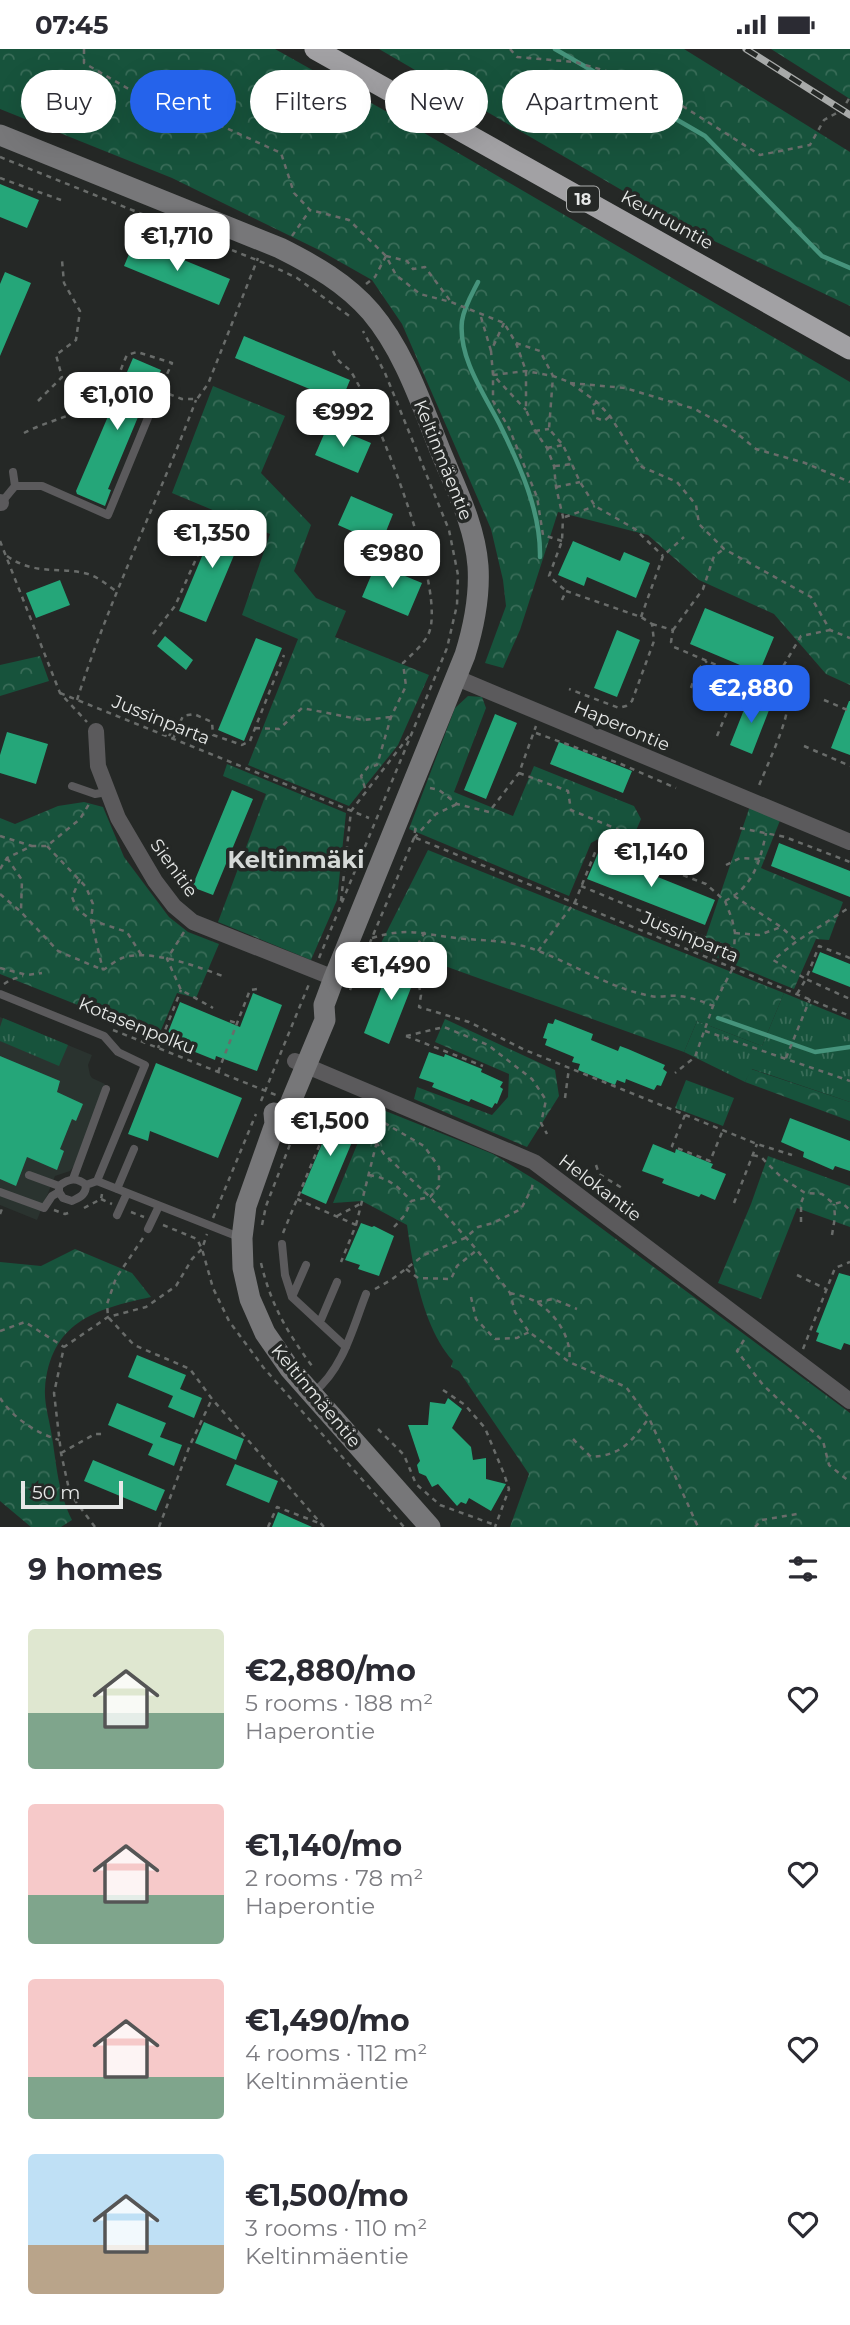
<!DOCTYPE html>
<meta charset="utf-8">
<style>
body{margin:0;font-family:Montserrat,sans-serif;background:#f7f7f7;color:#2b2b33;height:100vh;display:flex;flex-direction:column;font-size:26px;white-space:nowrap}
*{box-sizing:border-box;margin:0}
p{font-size:23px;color:#7c7c81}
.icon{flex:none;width:38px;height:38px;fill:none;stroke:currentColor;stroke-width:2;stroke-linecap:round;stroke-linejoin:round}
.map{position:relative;height:1478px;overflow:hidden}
.drawer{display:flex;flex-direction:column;background:#fff;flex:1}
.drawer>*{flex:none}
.guide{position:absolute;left:21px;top:21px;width:808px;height:63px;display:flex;gap:14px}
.scale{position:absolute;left:21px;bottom:18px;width:102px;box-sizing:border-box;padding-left:7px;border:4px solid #e6e8e7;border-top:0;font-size:19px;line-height:24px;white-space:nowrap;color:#e6e8e7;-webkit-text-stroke:5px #252826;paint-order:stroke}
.price{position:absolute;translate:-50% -60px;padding:0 16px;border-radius:14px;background:#fff;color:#222;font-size:23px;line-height:46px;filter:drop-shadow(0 2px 4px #0008)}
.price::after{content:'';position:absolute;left:50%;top:42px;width:21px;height:16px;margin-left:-10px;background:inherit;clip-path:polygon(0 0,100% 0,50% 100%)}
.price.selected{background:#2563eb;color:#fff}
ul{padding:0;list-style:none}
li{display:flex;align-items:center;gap:21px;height:175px;padding:0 28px}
li span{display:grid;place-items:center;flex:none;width:196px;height:140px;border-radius:7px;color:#555}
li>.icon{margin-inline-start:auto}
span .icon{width:84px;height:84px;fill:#fffc;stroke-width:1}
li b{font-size:30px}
h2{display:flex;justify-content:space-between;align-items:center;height:84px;padding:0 28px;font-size:30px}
.chip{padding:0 24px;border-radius:32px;background:#fff;box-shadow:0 7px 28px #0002;font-size:24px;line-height:63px}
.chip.selected{background:#2563eb;color:#fff}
.status{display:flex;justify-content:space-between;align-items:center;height:49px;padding:0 35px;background:#fff;direction:ltr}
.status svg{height:19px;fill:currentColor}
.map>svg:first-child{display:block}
</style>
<div class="status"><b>07:45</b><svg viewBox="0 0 49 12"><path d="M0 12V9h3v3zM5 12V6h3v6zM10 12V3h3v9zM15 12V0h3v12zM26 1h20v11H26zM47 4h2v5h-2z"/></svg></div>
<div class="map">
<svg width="850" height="1478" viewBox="0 0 850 1478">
<defs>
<pattern id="grass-tufts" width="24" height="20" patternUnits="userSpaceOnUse" patternTransform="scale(1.75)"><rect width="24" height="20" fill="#17533c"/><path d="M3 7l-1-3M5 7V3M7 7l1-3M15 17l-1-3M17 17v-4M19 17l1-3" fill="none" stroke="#396c58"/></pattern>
<pattern id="forest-crowns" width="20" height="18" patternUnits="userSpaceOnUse" patternTransform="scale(1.75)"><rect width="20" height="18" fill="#17533c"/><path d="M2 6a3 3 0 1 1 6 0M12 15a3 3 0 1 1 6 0" fill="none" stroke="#396c58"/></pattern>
</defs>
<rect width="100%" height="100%" fill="#252826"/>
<path fill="#2a332f" d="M0,968L92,1006L88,1016L90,1026L92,1029L105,1035L74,1117L70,1122L55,1127L37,1171L0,1156Z"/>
<path fill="url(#grass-tufts)" d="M170,464L190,470L178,501L160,495L165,472Z
M784,944L850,971V1053L752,1020L745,1033L684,1003L697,972L762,997Z
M3,969L68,996L59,1017L0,992V978Z
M686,1031L734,1049L723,1077L675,1059Z"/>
<path fill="url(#forest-crowns)" d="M0,0H275L414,78L850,333V636L826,625L774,565L699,531L648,486L558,463L520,581L503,619L485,614L506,557L503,531L491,480L402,275L372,231L319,201L172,129L0,60Z
M379,0H684L850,103V257L687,179Z
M771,0H850V50Z
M213,337L285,367L261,424L311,476L294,522L316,549L346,562L335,588L429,626L398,696L349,757L248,716L298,590L242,566L270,485L172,444Z
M40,607L49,632L0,647V616Z
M468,647L482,648L486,659L454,743L513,767L534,717L634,757L641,770L629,798L600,789L591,794L569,847L409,780L455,659Z
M227,715L346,764L337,851L311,911L218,873L266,745L223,727Z
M84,753L103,758L124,808L169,868L188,883L219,895L196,949L177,944L158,988L0,925V769L15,775L58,757Z
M750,757L781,769L761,819L843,853L829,891L816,890L794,940L701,902Z
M428,801L784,944L762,997L697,972L684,1003L381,894Z
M445,970L555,1021L559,1047L527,1098L414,1050L417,1038L492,1066L508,1048L509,1025L435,993Z
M751,1020L850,1053V1072L745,1033Z
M373,1057L493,1105L542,1135L850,1364V1478H510L529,1425L459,1322L451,1318L453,1312C423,1279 413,1219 407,1176L362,1152L333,1154Z
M768,1107L850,1137V1178L797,1159L761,1250L718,1234L751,1155Z
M75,1200L132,1224L151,1248C94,1260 50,1274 45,1340C44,1355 50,1373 52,1388C57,1420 58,1442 72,1471L61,1478H31L0,1452V1213L41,1217Z"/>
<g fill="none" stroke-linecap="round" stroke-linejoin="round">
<path stroke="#46947c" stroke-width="4.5" d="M555,0L705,87L822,207L850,219
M478,233C472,245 464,258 462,272C458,308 484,345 500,376C520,417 541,463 540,508
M718,969L815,1003L850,998"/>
</g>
<path fill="#25a679" d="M0,135L39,151L27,179L0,168Z
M135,191L230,230L219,256L124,217Z
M5,223L31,234L0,307V235Z
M244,287L350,331L341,353L235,309Z
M133,309L161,321L153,340L150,339L138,368L108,440L111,441L105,457L77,445L76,442Z
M328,376L371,394L358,424L315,406Z
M351,447L393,465L381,495L338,476Z
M218,469L245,480L206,573L179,562Z
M573,492L620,512L624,503L650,514L636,549L587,528L584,537L558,526Z
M376,515L422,534L408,567L362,548Z
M60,531L70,556L36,569L26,544Z
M705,559L774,588L759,624L690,595Z
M617,581L640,591L617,648L594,639Z
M165,587L193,611L186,621L157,597Z
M256,589L282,599L244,692L218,681Z
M749,648L771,656L752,705L730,696Z
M849,652H850V706L831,699Z
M495,665L517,674L486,750L464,741Z
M7,683L48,695L36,735L0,724V706Z
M559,693L632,722L623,744L550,715Z
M232,741L253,750L213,846L192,838Z
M779,794L850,822V848L771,817Z
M598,804L715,851L705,876L587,830Z
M820,903L850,915V938L812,923Z
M392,911L418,921L389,995L364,984Z
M253,944L282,956L257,1022L216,1007L215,1011L165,991L180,953L240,978Z
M555,970L593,985L591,991L618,1002L620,997L628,1000L665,1016L663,1020L667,1023L661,1037L657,1036L654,1041L626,1030L625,1034L617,1031L615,1036L578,1021L580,1015L572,1013L574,1008L545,996L547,990L543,989L548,974L553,975Z
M429,1003L444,1008L445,1005L482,1020L481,1023L503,1033L500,1038L503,1040L497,1055L495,1054L492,1059L471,1050L469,1053L432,1038L434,1034L419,1029Z
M0,1007L60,1032L57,1043L83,1055L76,1072L72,1070L60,1100L64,1102L57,1121L27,1108L16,1137L0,1130Z
M156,1014L242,1049L218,1109L150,1082L148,1092L128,1085Z
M335,1064L360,1074L326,1155L301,1144Z
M790,1069L850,1092V1122L835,1117L833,1121L803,1108L804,1103L781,1093Z
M653,1095L675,1104L676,1100L713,1115L711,1119L726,1125L715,1151L701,1145L699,1148L662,1134L664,1130L642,1122Z
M361,1174L372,1178L374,1177L394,1187L379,1227L358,1220L360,1216L345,1211Z
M839,1224L850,1227V1296L844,1294L841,1301L816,1292L819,1284L816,1283Z
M137,1306L186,1326L180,1340L202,1349L194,1369L168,1358L173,1347L128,1328Z
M448,1349L462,1360L452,1379L471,1398L473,1411L486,1409V1430L506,1435L491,1462L469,1449L466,1455L461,1453L457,1457L438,1435L432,1438L426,1427L419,1424L417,1416L420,1412L408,1376H428L430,1353L445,1355Z
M117,1354L166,1374L160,1388L182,1396L174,1417L148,1406L153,1395L108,1376Z
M204,1373L244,1390L236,1411L195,1394Z
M93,1411L165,1441L156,1462L84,1432Z
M235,1415L278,1432L269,1454L226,1436Z
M278,1463L312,1478H272Z"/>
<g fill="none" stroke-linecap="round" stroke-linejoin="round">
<path stroke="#696c6a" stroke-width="2.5" stroke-dasharray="5 5" stroke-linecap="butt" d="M84,0V14L132,42L172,39L202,68L281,104L294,144L310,161L349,171L386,207L396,226L420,245L451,253L504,274L516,294L526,322V361L535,382L547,399L554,417L556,438L563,468L562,492L549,527L566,542
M510,0L517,8L575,13L627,28L643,48L673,51L760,106L810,96L824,71L842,61L850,48
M0,108L274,218L297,229L352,269
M0,129L61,151
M292,187L310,161
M386,207L407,212L413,220L425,218L451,253
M366,235L375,228L386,207
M481,268L491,302
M504,274L491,302L493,326L526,361
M516,294L540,302L553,327L549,380L563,396L580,433L595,457L635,480L663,507
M333,302C340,318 347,315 353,326C377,366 449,545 428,586C423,596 411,606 403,614L406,637L391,668L377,716L368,718L361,727L366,742
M570,334L625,339L695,360L734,382L756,400L805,414L850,433
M169,345L182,350H197L208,335L258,209
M38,352L62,328L56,306L76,291L80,262L64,234L62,211
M597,353L592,357L594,368L604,372L610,367
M301,354L382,386
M535,382L549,380
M24,384C52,369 94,364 113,337C119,328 122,316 127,306L137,303L172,314L164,332
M547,399L563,396
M555,417L573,415
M556,438L580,433
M565,468L595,457
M0,492L60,644L87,673
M562,492L543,486L537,448L509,379L493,352V326L526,322L553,327L569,333L597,353L610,367L642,418L677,433L696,456L699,475L724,500L811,548L830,581L850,589
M7,507C35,527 59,517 88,525C98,528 109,537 117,543
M562,551L566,542L641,568L652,575L654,592L632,652L626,657L619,659L569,640
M641,568L663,507L684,488
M652,575L673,581L671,593L674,598L778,642C782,646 786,648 787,655C790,669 764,723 758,739
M673,581L703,540L714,507L724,500
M153,585L175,557L204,492
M691,639L697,621L707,612
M60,644L369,769
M785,646L781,621L801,587L830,581
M77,651C110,548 158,452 196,351
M824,651L850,662
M255,679L279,680L302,659L363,671L391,668
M536,684L621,715L676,739
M169,687L174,678H178L183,667L194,665L212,673L213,686L242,696L250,692L284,606
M717,687L742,627
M173,690L178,678
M804,697L850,717
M519,724L568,742L571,761L641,790L657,788
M430,739L439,741L457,755L489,763L519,724L536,677
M740,779L785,788L850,813
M0,787L32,797
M414,789L436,765L457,755
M416,789L850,967
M47,797L86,838L93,855L91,871L103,921
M633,806L641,790
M7,809L22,831L21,861
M726,816L740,809L761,810
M0,820L7,809L32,797H47L80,770L89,755
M80,830L72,848L77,860L91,871L127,883L142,907
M581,837L733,900
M0,845L21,863L58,902L103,921
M734,847L781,878L797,892
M341,852L351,762L409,687
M725,852C753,838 760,813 766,784
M184,883L167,910L181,941L213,959
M425,883L408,912L425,919L419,937L421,946L419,958L469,973L525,1001L757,1095L792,1106
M735,884L759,886L781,878
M372,889C407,878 422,885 456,889C486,892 512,891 541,903C577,917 612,940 651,947C659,949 669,946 677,947C690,948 702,952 713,957
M538,902L575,853L596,801L605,798L620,802L706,835L725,852L732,870L735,884L733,919L713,957L695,1008L675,1024
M319,909L447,599L457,556L458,526L449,481L385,324L363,282
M850,909L819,897L806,930L850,950
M0,919L27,926L42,924
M103,921C108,918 115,912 122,909C149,899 199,918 225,928
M4,935L10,931L23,927
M350,941L414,789L416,775
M797,945L806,930L773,911L797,892L850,858
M230,972L237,974
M113,981L276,1046
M705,982L850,1032
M406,987L444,978L488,996L532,1030L546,1051L541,1074L547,1085
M406,987L483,1017
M158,999L181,941
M786,1009L810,950
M218,1023L250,941L257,940
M565,1049L569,1019
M261,1052L309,935
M685,1066L672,1097L710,1112L723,1081
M376,1093L384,1105L430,1148L477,1201L510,1244L515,1263L529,1283L569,1313L626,1338L649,1369L698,1478
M753,1106L761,1108L781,1128L805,1144L822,1145L834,1155L841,1153L850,1161
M596,1116L599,1125L622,1139
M369,1126C389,1129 399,1138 411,1152L430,1148L439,1137V1118L424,1097L381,1072
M101,1150L112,1155
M297,1150L356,1176L341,1213
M734,1154L757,1095
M84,1159L101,1150L102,1145
M54,1161L65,1165L71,1163
M131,1163L144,1168
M0,1165L3,1157
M337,1167L362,1154
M213,1169L256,1065
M801,1173V1154L805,1144
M163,1176L197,1190L202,1200L213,1239L229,1272L263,1318L404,1478
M262,1176L266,1157L296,1080
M356,1176L384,1064
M394,1178L405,1166L411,1152
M283,1184L324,1085L302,1071
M832,1186L835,1168L834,1155
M143,1189L116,1229L107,1255L108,1268L134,1296L190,1320L212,1350L324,1478
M261,1214C271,1256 287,1283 312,1317
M406,1220L418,1229L451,1230L457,1217L477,1201
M797,1226L826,1240
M375,1240L391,1231L424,1206L465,1189L478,1178L493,1174L521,1160L532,1139L533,1132
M510,1244C518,1246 528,1248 536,1253C556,1264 573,1291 569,1313
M471,1248L476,1270L495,1290L517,1289L529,1283
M537,1253L553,1250L577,1260
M0,1282L25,1273L64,1298
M744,1291L737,1302L763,1336L823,1392L829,1416L850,1433
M803,1300L835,1219L850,1213
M443,1341L465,1356L485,1379L504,1425L509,1440L495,1478
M0,1349C13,1369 36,1384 59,1391
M378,1380L404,1406L416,1435L440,1456L495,1476
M573,1390L591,1408C622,1406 631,1393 649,1369
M61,1404L95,1385H105
M95,1478L70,1445L61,1404L54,1344L64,1298L108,1268L146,1258L176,1237L192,1210L202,1200L207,1185
M159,1478L190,1396L211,1352
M268,1478L277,1458L319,1474
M755,1478L762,1471L797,1465"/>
<path stroke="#5b5a5c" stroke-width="8" d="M13,423L15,437
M1,454L15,437H42L108,466L159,342
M72,737L95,745L107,743
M0,945L104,987L118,1003L145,1016L97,1132L239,1188
M29,1126L59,1137
M73,1130L106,1040
M86,1136C86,1146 80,1148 72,1152L63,1149L59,1143V1137C69,1129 77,1128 86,1136L97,1132
M117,1140L134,1100
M0,1143L44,1159L52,1147L59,1143
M117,1166L127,1144
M148,1180L159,1157
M282,1195L285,1226L292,1248L346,1298
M292,1248L306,1216
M320,1273L337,1233
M314,1343C343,1320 353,1278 366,1245"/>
<path stroke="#5b5a5c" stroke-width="16" d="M0,453L1,454
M457,629L850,793
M96,682L98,717L118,769L155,832L174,857L193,873L334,929
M295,1012L534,1113L850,1352"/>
<path stroke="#777779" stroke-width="21" d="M0,86L280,199C314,216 346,234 371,263C404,302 421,354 440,401C455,438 475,476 478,517C480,548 474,577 465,606L334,929L324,956L325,971L285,1067L275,1075
M274,1064L275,1075L246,1157L242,1189L243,1219L250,1250L265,1284L290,1320L430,1478"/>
<path stroke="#a2a1a4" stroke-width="21" d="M315,0L850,300"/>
<g stroke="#a8aaa9" stroke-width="7">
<path id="rail" d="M746,0L850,66"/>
</g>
<use href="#rail" stroke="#252826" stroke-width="4.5" stroke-dasharray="13" stroke-linecap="butt"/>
</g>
<g text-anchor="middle" stroke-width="7" stroke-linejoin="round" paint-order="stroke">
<rect fill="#252826" stroke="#acaead" stroke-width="2" x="567" y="137.5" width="32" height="25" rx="5"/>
<g font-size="16" font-weight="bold" fill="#e6e8e7">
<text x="583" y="156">18</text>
</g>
<g font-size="18" fill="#e6e8e7" stroke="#252826">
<text transform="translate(667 171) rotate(29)" y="6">Keuruuntie</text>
<text transform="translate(443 411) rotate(68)" y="6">Keltinmäentie</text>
<text transform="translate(161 671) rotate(22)" y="6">Jussinparta</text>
<text transform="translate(622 677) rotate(23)" y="6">Haperontie</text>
<text transform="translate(174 819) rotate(54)" y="6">Sienitie</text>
<text transform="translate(690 888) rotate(23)" y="6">Jussinparta</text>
<text transform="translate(137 977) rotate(22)" y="6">Kotasenpolku</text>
<text transform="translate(600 1139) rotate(37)" y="6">Helokantie</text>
<text transform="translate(316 1347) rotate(50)" y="6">Keltinmäentie</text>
</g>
<g font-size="24" font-weight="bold" fill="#d5d9d7" stroke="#252826">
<text x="296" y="819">Keltinmäki</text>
</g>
</g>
</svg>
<div class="scale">50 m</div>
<b class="price" style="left:177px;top:224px">€1,710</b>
<b class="price" style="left:117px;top:383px">€1,010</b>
<b class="price" style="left:343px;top:400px">€992</b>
<b class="price" style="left:212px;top:521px">€1,350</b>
<b class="price" style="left:392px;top:541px">€980</b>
<b class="price selected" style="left:751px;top:676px">€2,880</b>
<b class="price" style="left:651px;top:840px">€1,140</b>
<b class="price" style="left:391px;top:953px">€1,490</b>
<b class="price" style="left:330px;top:1109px">€1,500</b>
<div class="guide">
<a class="chip">Buy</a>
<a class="chip selected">Rent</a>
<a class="chip">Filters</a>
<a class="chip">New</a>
<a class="chip">Apartment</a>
</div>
</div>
<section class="drawer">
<h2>9 homes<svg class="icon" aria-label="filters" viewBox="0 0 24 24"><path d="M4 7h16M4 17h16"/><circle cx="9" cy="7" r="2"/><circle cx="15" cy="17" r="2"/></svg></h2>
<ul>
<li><span style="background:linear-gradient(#dfe7d0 60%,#7fa58c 0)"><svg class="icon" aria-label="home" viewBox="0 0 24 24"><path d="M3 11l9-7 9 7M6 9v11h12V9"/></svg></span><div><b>€2,880/mo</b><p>5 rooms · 188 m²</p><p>Haperontie</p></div><svg class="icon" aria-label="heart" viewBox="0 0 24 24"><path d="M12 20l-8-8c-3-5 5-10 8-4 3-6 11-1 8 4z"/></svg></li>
<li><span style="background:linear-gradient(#f6c9c9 65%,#7fa58c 0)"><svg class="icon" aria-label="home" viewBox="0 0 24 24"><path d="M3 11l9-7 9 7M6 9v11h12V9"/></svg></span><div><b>€1,140/mo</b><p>2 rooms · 78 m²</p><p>Haperontie</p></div><svg class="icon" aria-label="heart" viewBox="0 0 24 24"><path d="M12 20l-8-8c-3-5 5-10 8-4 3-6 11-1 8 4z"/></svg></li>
<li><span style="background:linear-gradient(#f6c9c9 70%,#7fa58c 0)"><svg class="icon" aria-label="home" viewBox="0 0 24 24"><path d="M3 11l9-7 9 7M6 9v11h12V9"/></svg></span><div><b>€1,490/mo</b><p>4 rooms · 112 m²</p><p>Keltinmäentie</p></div><svg class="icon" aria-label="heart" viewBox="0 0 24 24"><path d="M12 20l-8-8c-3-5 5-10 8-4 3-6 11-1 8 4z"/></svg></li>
<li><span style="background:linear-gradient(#bfe0f5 65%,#b9a48a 0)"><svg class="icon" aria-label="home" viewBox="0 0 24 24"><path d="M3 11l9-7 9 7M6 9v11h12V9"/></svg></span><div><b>€1,500/mo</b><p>3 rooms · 110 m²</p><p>Keltinmäentie</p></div><svg class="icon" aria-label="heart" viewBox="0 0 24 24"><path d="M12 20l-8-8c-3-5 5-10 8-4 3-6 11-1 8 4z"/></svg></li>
</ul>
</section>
